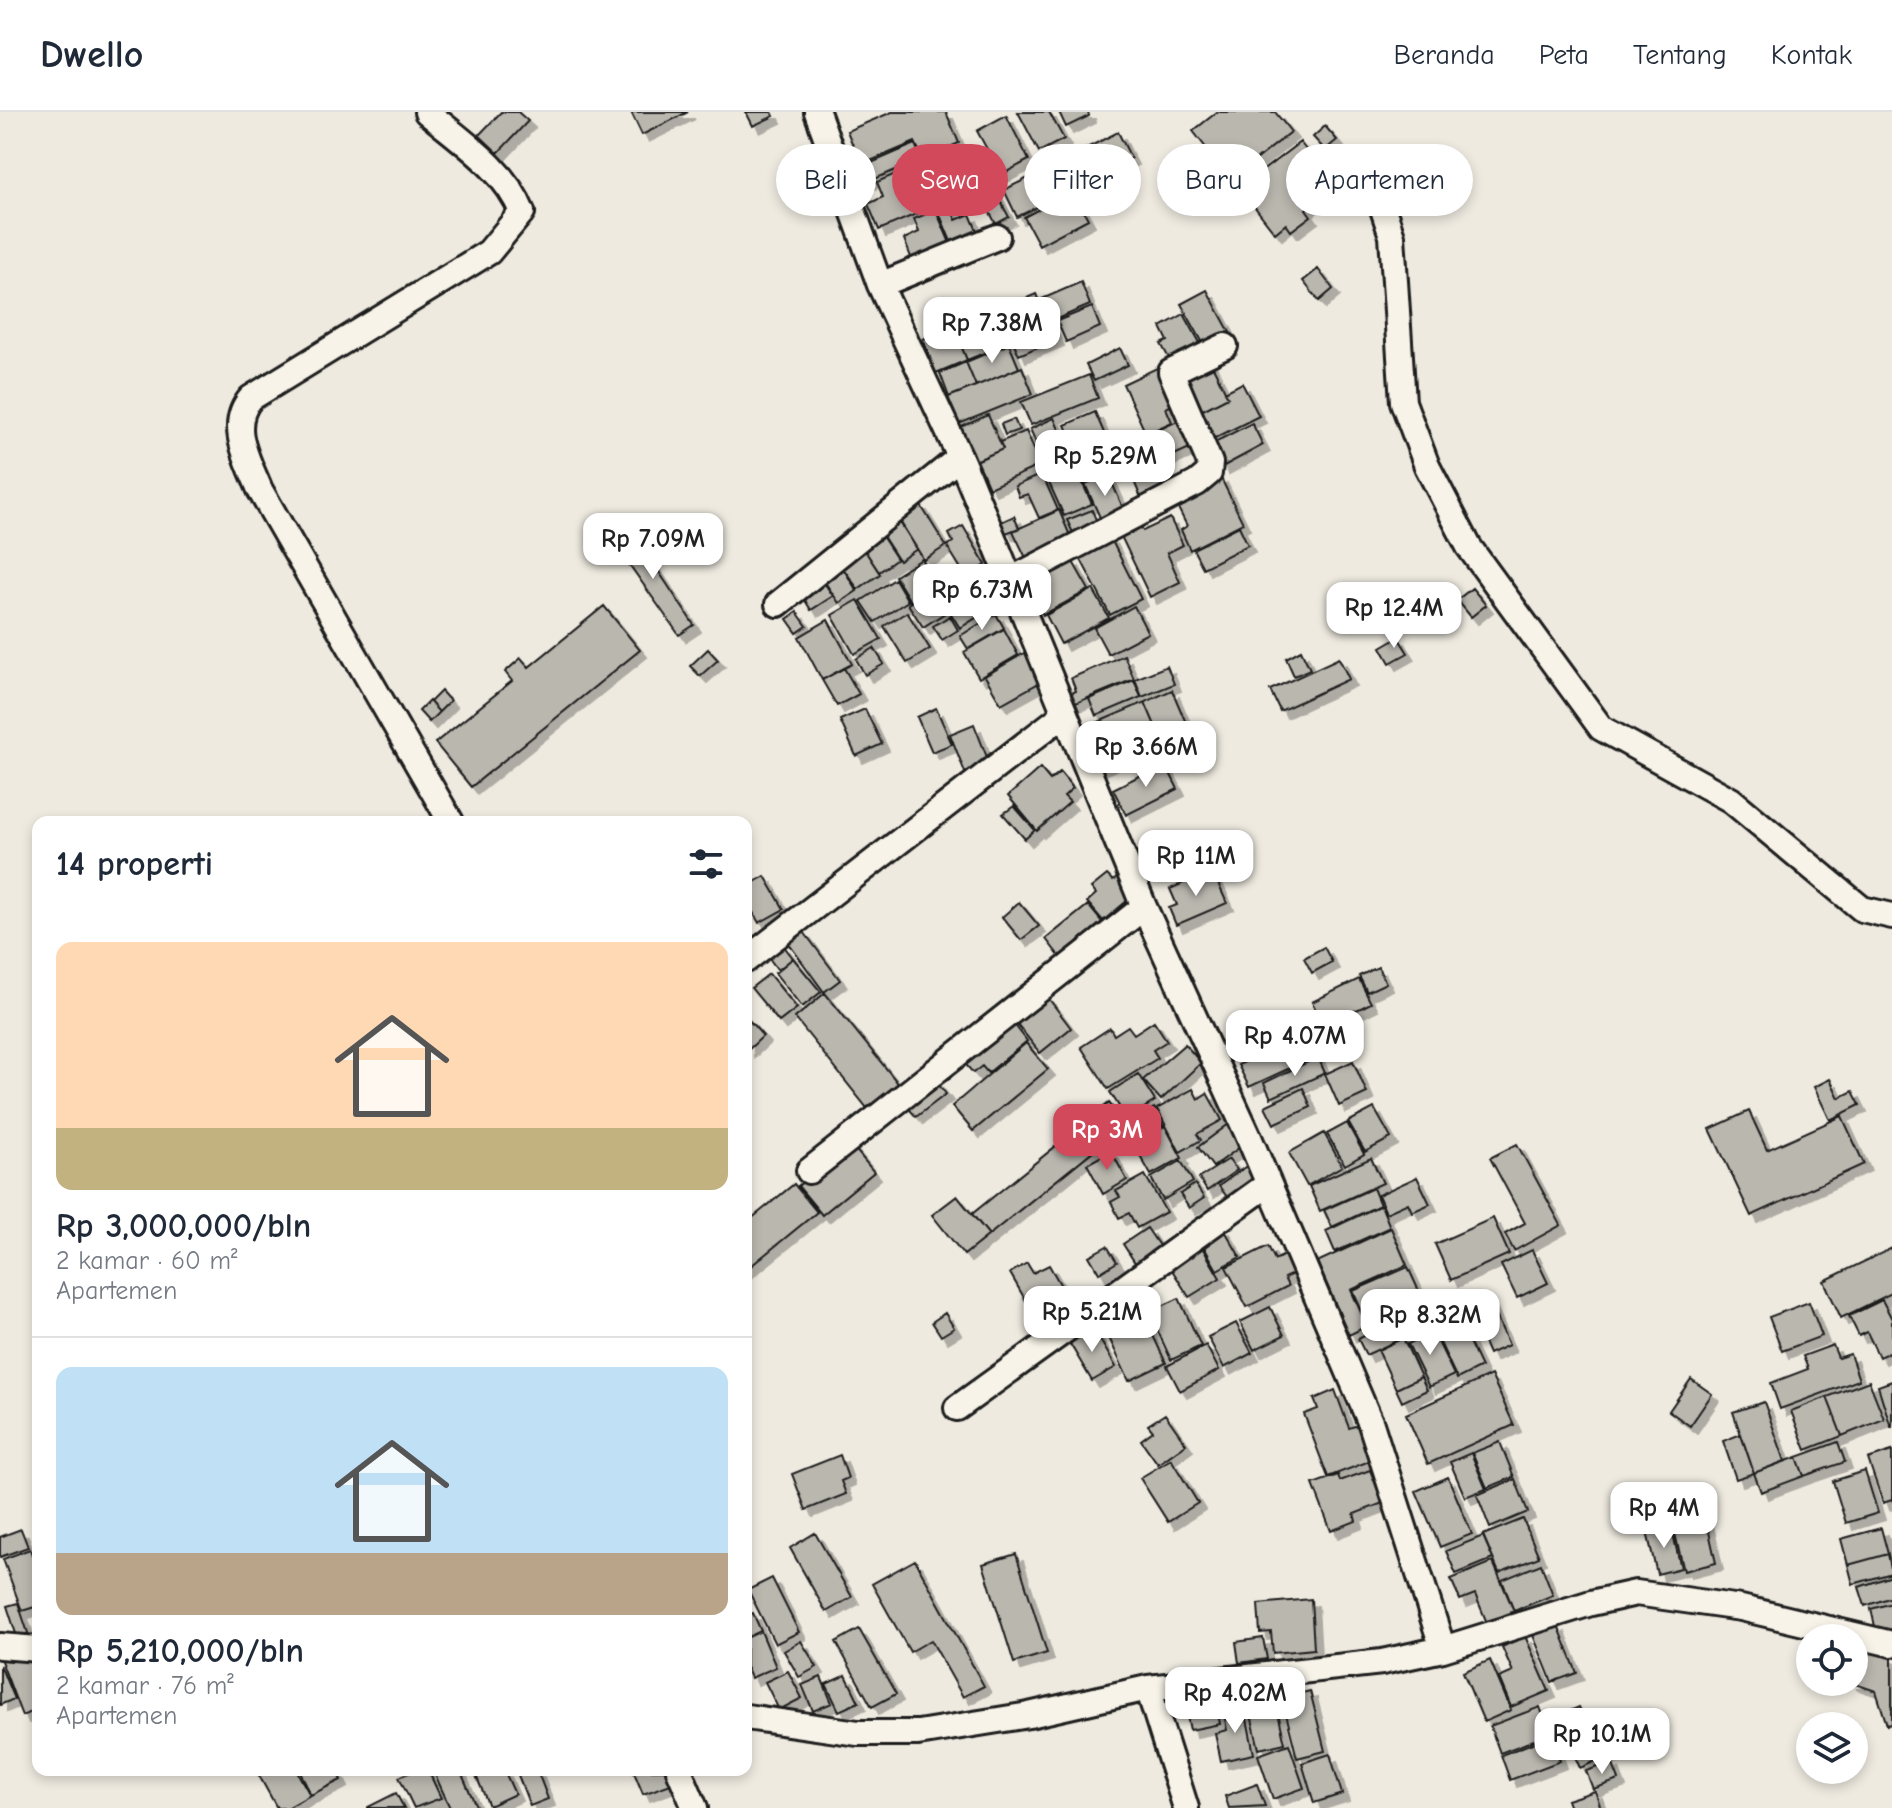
<!DOCTYPE html>
<html lang="id">
<meta charset="utf-8">
<style>
body{margin:0;font-family:"Comic Neue",sans-serif;background:#f2f2f3;color:#1f2937;height:100vh;display:flex;flex-direction:column;font-size:30px;white-space:nowrap}
*{box-sizing:border-box;margin:0}
p{font-size:26px;color:#747a83}
.icon{flex:none;width:44px;height:44px;fill:none;stroke:currentColor;stroke-width:2;stroke-linecap:round;stroke-linejoin:round}
.map{position:relative;flex:1;overflow:hidden}
.details{position:absolute;left:32px;top:704px;width:720px;height:960px;display:flex;flex-direction:column;background:#fff;border-radius:16px;box-shadow:0 4px 12px #0003}
.details>*{flex:none}
.guide{position:absolute;left:776px;top:32px;width:760px;height:72px;display:flex;gap:16px}
.controls{position:absolute;left:1796px;top:1512px;display:grid;gap:16px}
.controls a{display:grid;place-items:center;width:72px;height:72px;border-radius:50%;background:#fff;box-shadow:0 4px 12px #0003;font-size:40px}
.price{position:absolute;translate:-50% -68px;padding:0 18px;border-radius:16px;background:#fff;color:#222;font-size:26px;line-height:52px;filter:drop-shadow(0 2px 4px #0008)}
.price::after{content:'';position:absolute;left:50%;top:48px;width:24px;height:18px;margin-left:-12px;background:inherit;clip-path:polygon(0 0,100% 0,50% 100%)}
.price.on{background:#d1495b;color:#fff}
ul{padding:0;list-style:none}
li{display:grid;align-content:center;gap:16px;height:424px;padding:0 24px}
li+li{border-top:2px solid #e0e1e3}
li span{display:grid;place-items:center;height:248px;border-radius:16px;color:#555}
li>.icon{margin-inline-start:auto}
span .icon{width:144px;height:144px;fill:#fffc;stroke-width:1}
li b{font-size:34px}
h2{display:flex;justify-content:space-between;align-items:center;height:96px;padding:0 24px;font-size:34px}
.pill{padding:0 28px;border-radius:36px;background:#fff;box-shadow:0 4px 12px #0003;font-size:28px;line-height:72px}
.pill.on{background:#d1495b;color:#fff}
header{display:flex;align-items:center;gap:48px;box-sizing:border-box;height:112px;padding:0 40px;background:#fff;border-bottom:2px solid #e0e1e3}
header strong{font-size:38px}
nav{display:flex;gap:44px;margin-inline-start:auto;font-size:28px}
.map>svg:first-child{display:block}
</style>
<header>
<strong>Dwello</strong>
<nav><a>Beranda</a><a>Peta</a><a>Tentang</a><a>Kontak</a></nav>
</header>
<div class="map">
<svg width="1892" height="1696" viewBox="0 0 1892 1696">
<defs>
<filter id="shadow"><feDropShadow dx="7" dy="7" stdDeviation="0" flood-color="#0004"/></filter>
</defs>
<rect width="100%" height="100%" fill="#eeeae0"/>
<filter id="ink" filterUnits="userSpaceOnUse"><feTurbulence type="fractalNoise" baseFrequency=".0125" numOctaves="2"/><feDisplacementMap in="SourceGraphic" scale="16" xChannelSelector="R" yChannelSelector="G"/><feConvolveMatrix kernelMatrix="1 2 1 2 8 2 1 2 1" color-interpolation-filters="sRGB"/></filter>
<g filter="url(#ink)">
<path fill="#bab7af" stroke="#1c1c1c" stroke-width="2" filter="url(#shadow)" d="M501,0H518L528,9L498,41L479,23Z
M631,0H688L642,23Z
M746,0H772L774,4L753,14Z
M892,0H946L959,31L923,47L915,30L861,53L847,19Z
M1018,0H1049L1064,27L1039,40Z
M1059,0H1088L1089,4L1066,15Z
M1217,0H1275L1291,20L1231,68L1193,19Z
M1006,3L1029,48L1001,63L977,19Z
M1325,14L1337,28L1325,38L1313,25Z
M1118,20L1131,46L1088,68L1075,42Z
M1300,30L1334,74L1306,97L1311,104L1291,119L1286,112L1275,121L1240,76Z
M915,32L921,47L868,70L862,55Z
M1073,43L1086,71L1061,83L1048,56Z
M923,50L940,92L879,118L868,92L883,85L877,70Z
M1048,56L1061,83L1017,105L1004,78Z
M995,79L1009,105L996,112L982,86Z
M1073,79L1088,107L1039,133L1024,105Z
M949,91L956,108L970,102L978,121L952,132L937,96Z
M936,98L950,131L912,148L904,127L919,120L914,107Z
M1318,157L1333,177L1319,189L1303,169Z
M1081,170L1090,193L1052,209L1042,187Z
M1207,178L1232,224L1207,238L1181,192Z
M1036,182L1045,203L1010,218L1001,197Z
M1092,195L1100,215L1066,230L1057,209Z
M997,197L1011,230L967,248L953,214Z
M1184,202L1204,238L1174,255L1161,232L1168,229L1161,215Z
M1048,206L1057,227L1019,243L1010,222Z
M953,214L967,248L936,261L923,227Z
M1009,232L1019,256L976,274L966,250Z
M1120,236L1128,253L1094,269L1086,253Z
M1207,243L1228,285L1193,303L1172,261Z
M966,250L976,274L949,285L940,261Z
M1161,254L1178,290L1166,296L1172,310L1146,322L1123,272Z
M1022,255L1033,282L959,312L948,285Z
M1089,263L1098,286L1031,313L1021,290Z
M1242,271L1259,304L1207,330L1193,303L1228,285L1225,280Z
M1095,300L1114,344L1085,358L1065,313Z
M988,303L1003,337L974,350L959,316Z
M1054,306L1071,344L1047,355L1030,317Z
M1014,307L1019,318L1005,323L1001,312Z
M1182,307L1194,334L1159,350L1147,323Z
M1252,311L1263,333L1222,355L1211,332Z
M1026,319L1041,353L989,376L977,348L1003,337L1000,330Z
M1073,350L1092,392L1064,404L1045,362Z
M1158,356L1170,384L1145,395L1133,367Z
M1042,362L1058,398L1039,406L1028,382L1019,385L1015,374Z
M1108,362L1125,400L1102,410L1085,372Z
M1220,364L1243,411L1190,438L1181,418L1187,414L1178,396L1185,393L1181,384Z
M920,392L946,434L924,448L898,406Z
M1059,398L1071,426L1026,446L1013,419Z
M1092,398L1098,413L1074,423L1067,408Z
M1014,404L1019,416L1006,421L1001,410Z
M1170,406L1183,433L1167,441L1180,470L1150,485L1119,420L1139,410L1143,419Z
M899,409L917,437L899,449L881,421Z
M963,414L986,453L966,465L947,434L953,430L949,422Z
M1239,414L1248,433L1203,456L1193,437Z
M630,416L694,513L679,523L612,428Z
M880,421L897,447L879,460L862,434Z
M1110,425L1141,487L1110,503L1078,442Z
M858,428L880,462L858,477L841,453Z
M922,447L937,472L910,489L895,464Z
M1072,448L1089,478L1043,503L1031,479L1038,475L1035,469Z
M841,453L857,479L839,491L822,466Z
M984,462L1001,490L960,516L943,489Z
M821,466L833,484L811,498L800,480Z
M895,467L908,489L875,510L861,489Z
M934,476L948,499L923,515L908,492Z
M1472,476L1486,493L1471,505L1457,488Z
M1093,477L1109,506L1061,532L1046,503Z
M858,488L881,527L854,542L832,503Z
M604,494L640,538L471,675L435,631L512,569L505,560L521,546L529,555Z
M1134,494L1148,521L1108,542L1094,516Z
M797,500L807,514L797,521L787,507Z
M907,500L930,537L907,551L884,514Z
M996,502L1004,516L968,537L960,524Z
M950,504L958,518L942,528L933,514Z
M828,508L852,552L822,568L799,525Z
M1004,517L1018,543L979,566L964,540Z
M1398,525L1408,541L1390,551L1381,535Z
M874,536L884,552L865,563L856,547Z
M708,537L718,548L700,564L690,554Z
M1301,538L1310,557L1294,564L1286,546Z
M1028,539L1044,568L1001,592L985,564Z
M1124,543L1134,567L1071,593L1067,583L1076,579L1071,566Z
M1339,546L1349,567L1280,599L1270,578Z
M1167,554L1174,572L1142,585L1135,567Z
M844,556L859,582L837,594L822,568Z
M1134,568L1141,585L1096,604L1089,587Z
M1172,578L1195,632L1168,644L1145,590Z
M441,579L450,589L439,600L430,590Z
M429,589L439,600L429,610L419,599Z
M1145,590L1168,644L1155,649L1149,635L1096,657L1086,633L1102,626L1096,611Z
M936,596L952,632L932,640L917,605Z
M865,597L882,632L856,644L840,608Z
M974,612L990,653L966,663L950,622Z
M1165,651L1178,677L1126,703L1113,677Z
M1040,656L1050,668L1060,660L1073,676L1064,684L1070,690L1037,719L1008,684Z
M1014,694L1035,718L1025,727L1003,702Z
M1212,758L1227,791L1176,813L1169,796L1177,793L1170,777Z
M1107,763L1113,769L1119,764L1134,783L1103,809L1087,790L1096,782L1091,776Z
M765,764L784,797L759,811L746,788V775Z
M1019,790L1039,814L1021,828L1002,805Z
M1088,793L1102,810L1060,845L1046,827Z
M804,820L840,868L824,880L789,832Z
M783,833L793,846L778,858L768,845Z
M1324,835L1332,850L1312,861L1304,846Z
M793,846L821,880L802,895L775,861Z
M1378,855L1386,871L1367,880L1359,864Z
M769,862L797,896L779,910L751,876Z
M1359,867L1371,891L1324,914L1312,890Z
M825,881L902,976L871,1001L795,906Z
M1046,883L1071,916L1040,941L1014,908Z
M747,906L763,924L747,939L746,907Z
M1010,907L1027,929L988,961L982,954L973,961L961,947Z
M1154,909L1167,929L1153,938L1158,946L1108,977L1081,935L1110,916L1114,923L1128,914L1134,922Z
M1308,921L1318,943L1249,975L1238,953Z
M1026,931L1048,957L973,1019L952,994Z
M1185,932L1201,951L1161,988L1143,968Z
M1318,945L1325,961L1271,986L1264,971Z
M1353,949L1367,981L1339,994L1325,962Z
M1138,962L1155,989L1127,1007L1110,980Z
M1830,967L1839,986L1853,979L1860,993L1830,1008L1814,975Z
M935,968L946,982L916,1005L905,992Z
M1303,976L1311,995L1274,1012L1265,994Z
M1193,977L1198,987L1207,981L1222,1008L1197,1022L1201,1028L1180,1040L1157,997Z
M1109,991L1126,1012L989,1123L972,1102Z
M1154,996L1163,1013L1138,1027L1129,1010Z
M1374,996L1391,1026L1365,1040L1348,1010Z
M1749,999L1767,1038L1842,1004L1864,1052L1751,1104L1710,1017Z
M1347,1011L1364,1042L1345,1053L1327,1022Z
M1229,1012L1244,1032L1213,1055L1198,1035Z
M1165,1014L1182,1046L1151,1063L1133,1031Z
M1324,1021L1342,1054L1307,1074L1289,1041Z
M850,1031L874,1060L822,1103L798,1074Z
M1517,1032L1561,1113L1514,1139L1505,1122L1525,1111L1490,1046Z
M1111,1039L1127,1068L1103,1082L1087,1052Z
M1371,1046L1383,1071L1320,1099L1309,1074Z
M1229,1047L1237,1058L1207,1079L1199,1066Z
M1181,1049L1193,1070L1163,1088L1151,1066Z
M1248,1053L1262,1072L1233,1093L1219,1074Z
M1145,1063L1166,1100L1137,1116L1129,1101L1119,1106L1111,1090L1120,1085L1116,1079Z
M1417,1065L1430,1092L1412,1100L1408,1091L1386,1101L1378,1083Z
M794,1072L817,1100L746,1158V1111Z
M1195,1072L1204,1086L1189,1096L1180,1082Z
M1373,1076L1380,1093L1332,1115L1324,1098Z
M957,1084L989,1123L964,1143L932,1103Z
M1381,1093L1390,1115L1335,1140L1326,1119Z
M1493,1106L1509,1142L1451,1168L1435,1132Z
M1223,1115L1240,1145L1217,1158L1200,1128Z
M1147,1116L1166,1144L1141,1160L1123,1132Z
M1391,1116L1407,1153L1351,1178L1367,1214L1349,1223L1317,1150Z
M1199,1130L1220,1166L1189,1185L1167,1150Z
M1107,1134L1117,1150L1099,1161L1089,1144Z
M1268,1134L1275,1148L1290,1140L1299,1159L1284,1166L1288,1174L1247,1195L1226,1155Z
M1892,1136V1181L1841,1206L1824,1169Z
M1532,1138L1548,1171L1517,1186L1501,1153Z
M1027,1151L1033,1161L1049,1153L1075,1198L1046,1224L1010,1161Z
M1408,1155L1423,1188L1368,1213L1353,1179Z
M1487,1183L1509,1233L1489,1242L1467,1192Z
M1179,1186L1201,1234L1171,1248L1149,1200Z
M1882,1188L1892,1207V1239L1879,1245L1867,1220L1859,1224L1849,1204Z
M1450,1190L1481,1255L1457,1267L1426,1201Z
M1809,1190L1822,1224L1782,1239L1769,1205Z
M1270,1195L1284,1223L1254,1238L1240,1210Z
M1142,1200L1166,1251L1129,1269L1105,1217Z
M945,1201L954,1216L941,1224L932,1210Z
M1395,1209L1403,1226L1366,1243L1358,1227Z
M1236,1211L1252,1241L1224,1256L1208,1225Z
M1429,1211L1454,1263L1429,1275L1408,1232L1420,1226L1416,1217Z
M1093,1216L1116,1255L1092,1269L1069,1230Z
M1403,1226L1421,1265L1396,1277L1378,1238Z
M1206,1233L1219,1258L1180,1279L1167,1254Z
M1833,1233L1838,1246L1850,1242L1859,1268L1780,1297L1771,1271L1808,1257L1803,1244Z
M1491,1263L1514,1313L1428,1352L1406,1302Z
M1421,1265L1427,1278L1402,1290L1396,1277Z
M1691,1267L1712,1282L1690,1314L1669,1299Z
M1869,1269L1884,1307L1842,1324L1827,1285Z
M1892,1269V1315H1891L1878,1274Z
M1335,1278L1349,1316L1361,1312L1375,1347L1328,1365L1304,1302L1318,1297L1314,1287Z
M1827,1285L1842,1324L1806,1338L1791,1299Z
M1764,1290L1785,1349L1754,1361L1733,1300Z
M1165,1302L1186,1332L1158,1352L1141,1328L1153,1319L1148,1313Z
M1741,1322L1754,1361L1736,1367L1723,1329Z
M1500,1330L1514,1365L1487,1376L1472,1341Z
M1838,1330L1845,1350L1804,1364L1797,1345Z
M1892,1339V1388L1883,1391L1868,1347Z
M1471,1341L1486,1377L1465,1385L1450,1350Z
M840,1343L848,1366L841,1369L846,1382L806,1398L792,1362Z
M1797,1345L1804,1364L1761,1380L1754,1361Z
M1171,1347L1198,1391L1168,1410L1140,1366Z
M1370,1358L1383,1391L1354,1402L1356,1409L1331,1419L1313,1372L1338,1363L1340,1369Z
M1865,1359L1878,1401L1846,1411L1833,1369Z
M1448,1365L1472,1422L1440,1435L1416,1379Z
M1515,1367L1528,1400L1490,1416L1477,1383Z
M1703,1393L1716,1451L1684,1459L1670,1401Z
M1523,1407L1539,1445L1499,1461L1483,1423Z
M1671,1414L1681,1456L1657,1462L1647,1420Z
M1881,1416L1888,1442L1848,1453L1841,1427Z
M21,1417L28,1435L0,1445V1425Z
M815,1421L852,1485L826,1500L790,1436Z
M1483,1424L1493,1447L1456,1462L1446,1439Z
M30,1437L38,1460V1494L22,1499L3,1447Z
M1016,1442L1047,1541L1014,1551L983,1452Z
M1888,1442L1892,1461L1853,1472L1848,1453Z
M915,1448L984,1574L963,1585L931,1528L910,1540L872,1472Z
M1493,1450L1514,1499L1487,1511L1475,1482L1460,1488L1451,1467Z
M1541,1452L1553,1483L1514,1499L1502,1468Z
M1892,1464V1485L1865,1494L1859,1475Z
M772,1466L799,1520L775,1532L748,1478Z
M1311,1487L1314,1537L1273,1541L1271,1520L1260,1521L1258,1492Z
M18,1491L29,1524L18,1528L7,1494Z
M1892,1491V1519L1877,1523L1871,1497Z
M753,1501L761,1519L746,1526V1504Z
M1558,1513L1577,1561L1552,1570L1533,1523Z
M859,1517L896,1582L872,1595L836,1530Z
M761,1519L776,1555L751,1566L746,1555V1526Z
M1525,1524L1549,1579L1511,1595L1499,1566L1513,1560L1502,1535Z
M1263,1526L1267,1547L1239,1551L1236,1530Z
M801,1529L817,1555L799,1565L784,1539Z
M1857,1534L1892,1546V1612L1887,1613L1876,1579L1849,1570H1854Z
M0,1546L30,1547L38,1567V1597L22,1604Z
M1490,1548L1511,1598L1484,1610L1463,1560Z
M0,1553L14,1587L0,1593Z
M788,1559L802,1586L779,1598L765,1570Z
M846,1563L859,1590L839,1599L826,1572Z
M821,1565L832,1591L813,1599L802,1573Z
M1214,1579L1220,1612L1190,1618L1183,1585Z
M1310,1579L1325,1639L1297,1646L1282,1586Z
M1275,1588L1285,1631L1259,1637L1249,1594Z
M1244,1592L1254,1642L1221,1649L1215,1621L1227,1618L1223,1596Z
M1540,1595L1550,1622L1500,1641L1490,1614Z
M1579,1595L1584,1606L1590,1603L1608,1644L1580,1656L1562,1615L1569,1612L1565,1601Z
M1551,1624L1560,1649L1510,1668L1501,1643Z
M1289,1632L1304,1676L1273,1687L1258,1643Z
M1330,1642L1342,1682L1314,1691L1302,1651Z
M1612,1650L1619,1668L1593,1677L1586,1659Z
M261,1658H296L310,1683L287,1696H277L257,1660Z
M299,1658H336L341,1668L311,1683Z
M415,1658H428L441,1686L414,1696L399,1665Z
M433,1658H460L477,1696H450Z
M504,1658L515,1682L489,1694L474,1659Z
M530,1658H537L548,1687L530,1694L518,1663Z
M633,1658H666L671,1672L643,1682Z
M1257,1672L1265,1694L1229,1696L1225,1684Z
M1595,1679L1601,1696H1570L1567,1688Z
M396,1681L404,1696H368V1695Z"/>
<g fill="none" stroke-linecap="round" stroke-linejoin="round">
<g stroke="#1c1c1c" stroke-width="30">
<path id="minor" d="M427,0C461,29 505,57 522,100L489,140L251,286C227,313 248,348 260,378L451,710
M817,0L880,173L960,345L1144,795L1248,1023L1371,1312L1443,1537
M1354,52L1381,91L1392,124L1403,290L1427,354L1469,435L1601,616L1731,688L1862,797L1892,804
M880,173L997,125
M1010,468L1197,371L1209,361L1210,351L1171,260L1225,234
M778,492L960,345
M746,848L1063,603
M809,1059L1144,795
M957,1296L1267,1073
M0,1534L38,1537
M1148,1576L1186,1696
M746,1605L858,1621H918L1029,1603L1148,1576L1382,1550L1443,1537L1591,1491L1636,1481L1741,1496L1892,1532
M679,1658L695,1696"/>
</g>
<use href="#minor" stroke="#f7f3e8" stroke-width="24"/>
</g>
</g>
</svg>
<div class="controls">
<a><svg class="icon" aria-label="locate" viewBox="0 0 24 24"><circle cx="12" cy="12" r="6"/><path d="M12 2v4M12 18v4M2 12h4M18 12h4"/></svg></a>
<a><svg class="icon" aria-label="layers" viewBox="0 0 24 24"><path d="M12 4l9 5-9 5-9-5zM3 14l9 5 9-5"/></svg></a>
</div>
<b class="price" style="left:992px;top:253px">Rp 7.38M</b>
<b class="price" style="left:1105px;top:386px">Rp 5.29M</b>
<b class="price" style="left:653px;top:469px">Rp 7.09M</b>
<b class="price" style="left:982px;top:520px">Rp 6.73M</b>
<b class="price" style="left:1394px;top:538px">Rp 12.4M</b>
<b class="price" style="left:1146px;top:677px">Rp 3.66M</b>
<b class="price" style="left:1196px;top:786px">Rp 11M</b>
<b class="price" style="left:1295px;top:966px">Rp 4.07M</b>
<b class="price on" style="left:1107px;top:1060px">Rp 3M</b>
<b class="price" style="left:1092px;top:1242px">Rp 5.21M</b>
<b class="price" style="left:1430px;top:1245px">Rp 8.32M</b>
<b class="price" style="left:1664px;top:1438px">Rp 4M</b>
<b class="price" style="left:1235px;top:1623px">Rp 4.02M</b>
<b class="price" style="left:1602px;top:1664px">Rp 10.1M</b>
<div class="guide">
<a class="pill">Beli</a>
<a class="pill on">Sewa</a>
<a class="pill">Filter</a>
<a class="pill">Baru</a>
<a class="pill">Apartemen</a>
</div>
<section class="details">
<h2>14 properti<svg class="icon" aria-label="filters" viewBox="0 0 24 24"><path d="M4 7h16M4 17h16"/><circle cx="9" cy="7" r="2"/><circle cx="15" cy="17" r="2"/></svg></h2>
<ul>
<li><span style="background:linear-gradient(#ffd9b3 75%,#c2b280 0)"><svg class="icon" aria-label="home" viewBox="0 0 24 24"><path d="M3 11l9-7 9 7M6 9v11h12V9"/></svg></span><div><b>Rp 3,000,000/bln</b><p>2 kamar · 60 m²</p><p>Apartemen</p></div></li>
<li><span style="background:linear-gradient(#bfe0f5 75%,#b9a48a 0)"><svg class="icon" aria-label="home" viewBox="0 0 24 24"><path d="M3 11l9-7 9 7M6 9v11h12V9"/></svg></span><div><b>Rp 5,210,000/bln</b><p>2 kamar · 76 m²</p><p>Apartemen</p></div></li>
</ul>
</section>
</div>
